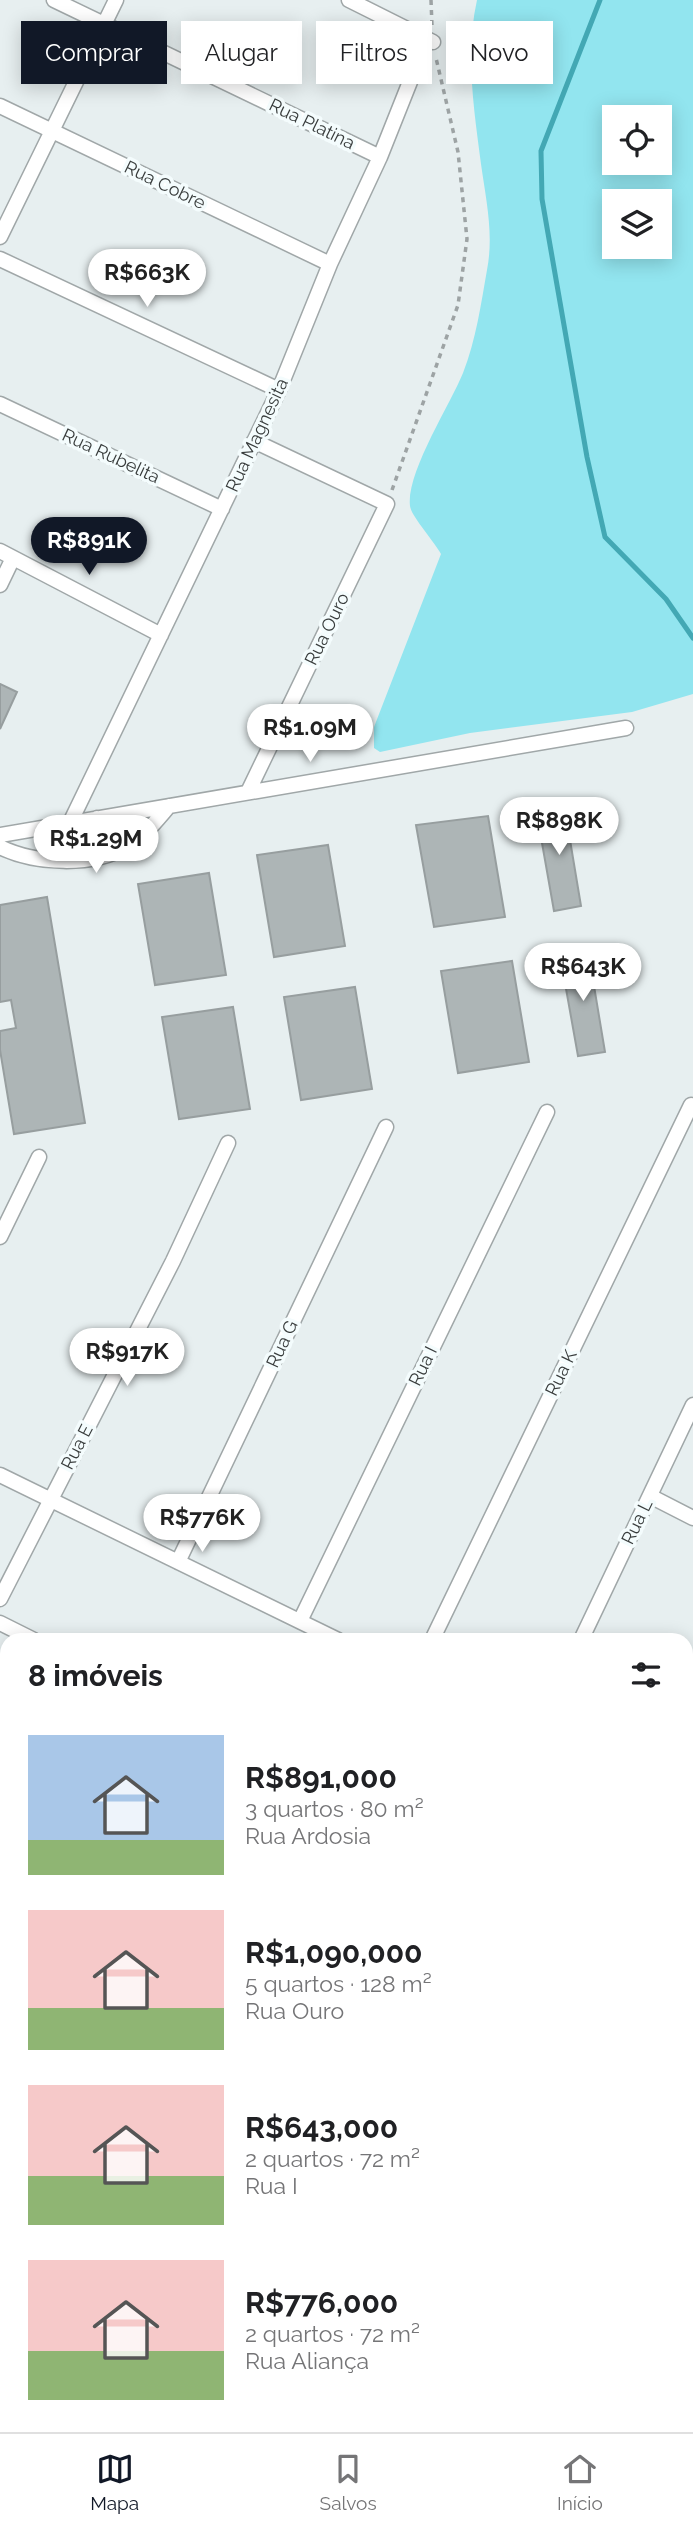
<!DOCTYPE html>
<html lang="pt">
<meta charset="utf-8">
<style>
body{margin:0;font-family:Raleway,sans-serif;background:#f2f2f2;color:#202124;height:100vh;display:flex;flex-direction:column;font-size:26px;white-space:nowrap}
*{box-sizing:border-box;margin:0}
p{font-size:23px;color:#757577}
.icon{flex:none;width:38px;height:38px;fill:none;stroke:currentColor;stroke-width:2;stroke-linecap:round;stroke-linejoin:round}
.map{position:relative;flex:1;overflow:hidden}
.sheet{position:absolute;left:0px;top:1633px;width:693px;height:800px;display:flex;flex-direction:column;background:#fff;border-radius:21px 21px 0 0;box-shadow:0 4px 18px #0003}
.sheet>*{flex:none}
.guide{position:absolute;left:21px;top:21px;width:651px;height:63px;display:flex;gap:14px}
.buttons{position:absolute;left:602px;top:105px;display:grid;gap:14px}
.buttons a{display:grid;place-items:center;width:70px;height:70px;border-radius:0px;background:#fff;box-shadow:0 4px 18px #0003;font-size:35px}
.price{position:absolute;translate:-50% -60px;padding:0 16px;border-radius:24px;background:#fff;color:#222;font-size:23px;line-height:46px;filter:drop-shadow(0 2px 4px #0008)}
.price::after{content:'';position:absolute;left:50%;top:42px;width:21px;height:16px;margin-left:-10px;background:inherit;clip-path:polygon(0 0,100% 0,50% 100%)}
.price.active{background:#111827;color:#fff}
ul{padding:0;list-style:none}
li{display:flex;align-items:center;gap:21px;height:175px;padding:0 28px}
li span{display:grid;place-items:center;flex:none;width:196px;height:140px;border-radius:0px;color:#555}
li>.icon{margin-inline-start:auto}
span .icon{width:84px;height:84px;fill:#fffc;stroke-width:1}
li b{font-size:30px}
h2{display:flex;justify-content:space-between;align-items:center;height:84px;padding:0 28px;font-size:30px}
.tag{padding:0 24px;border-radius:0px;background:#fff;box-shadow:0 4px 18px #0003;font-size:24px;line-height:63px}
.tag.active{background:#111827;color:#fff}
.menu{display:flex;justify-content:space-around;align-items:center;height:98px;border-top:2px solid #e0e0e0;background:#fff;font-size:19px;color:#757577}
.menu a{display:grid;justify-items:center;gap:4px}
.menu .active{color:#111827}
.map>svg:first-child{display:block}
</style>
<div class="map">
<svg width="693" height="2432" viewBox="0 0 693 2432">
<rect width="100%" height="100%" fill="#e7eff0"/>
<path fill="#92e5ef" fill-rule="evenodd" d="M477,0H693V694L632,712L470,733L380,752L374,748V727L441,554C434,541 411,516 410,506C406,473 450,405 463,373C476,340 481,304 487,270C494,234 486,200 481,164C474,110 465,53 477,0ZM614,117H660V163H614ZM614,201H660V247H614Z"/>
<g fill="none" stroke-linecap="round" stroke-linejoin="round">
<path stroke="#43a8b4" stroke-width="5" d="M600,0L541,151L542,199L587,457L605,537L666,599L693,638"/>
</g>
<path fill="#adb5b6" stroke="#979e9f" stroke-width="2" d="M0,684L17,692L0,729Z
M564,804L581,906L554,911L536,809Z
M488,816L505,917L434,927L416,825Z
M328,845L345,946L274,957L257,855Z
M209,873L226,975L155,985L138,884Z
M47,897L85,1123L14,1134L0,1050V1031L16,1028L11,1000L0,1002V905Z
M588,950L605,1052L578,1056L560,955Z
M512,961L529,1062L458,1073L441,971Z
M355,987L372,1089L301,1100L284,997Z
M233,1007L250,1109L179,1119L162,1017Z"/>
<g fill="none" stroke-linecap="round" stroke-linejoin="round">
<g stroke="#a0a7a8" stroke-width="17">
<path id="street" d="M54,0L380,157
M349,0L433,42
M0,106L330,264
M0,237L116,0
M0,259L279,390
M0,404L222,509
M0,551L161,635
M0,585L13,558
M248,792L387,504L254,441
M97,818L105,837L103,856
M70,823L279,390L330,264L380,157L427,39
M59,825L60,842L68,861
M0,835L626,728
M0,847C35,864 92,867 126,847C143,838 156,821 169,806
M0,1237L39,1157
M0,1475L338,1640
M650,1496L693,1518
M178,1562L386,1127
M0,1599L173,1261L228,1143
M300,1621L547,1112
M0,1623L34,1640
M432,1640L691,1105
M581,1640L693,1405
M686,1736L693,1722
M686,1810L693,1813
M686,1955L690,1957
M0,2021L7,2007
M686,2139L690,2140L686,2149
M0,2341L7,2327
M135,2432L138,2426
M281,2432L284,2426
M441,2432L473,2426"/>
</g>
<g stroke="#a0a7a8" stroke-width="24">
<path id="secondary" d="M0,2425L8,2432"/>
</g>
<path stroke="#9da3a4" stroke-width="3.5" stroke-dasharray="5 5" stroke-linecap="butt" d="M431,0L432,26
M392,490L458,305L467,239L458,152L436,58"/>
<use href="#street" stroke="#fff" stroke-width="14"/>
<use href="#secondary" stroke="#fff" stroke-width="21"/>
</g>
<g text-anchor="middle" stroke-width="7" stroke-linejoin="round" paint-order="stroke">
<g font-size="18" fill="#383c3c" stroke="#f4fcfd">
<text transform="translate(312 124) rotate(26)" y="6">Rua Platina</text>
<text transform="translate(165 185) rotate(26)" y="6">Rua Cobre</text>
<text transform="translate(257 435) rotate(-65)" y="6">Rua Magnesita</text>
<text transform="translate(111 456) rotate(25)" y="6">Rua Rubelita</text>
<text transform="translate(327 629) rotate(-64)" y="6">Rua Ouro</text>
<text transform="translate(282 1344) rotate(-65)" y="6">Rua G</text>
<text transform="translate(423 1366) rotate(-64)" y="6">Rua I</text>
<text transform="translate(561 1373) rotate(-64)" y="6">Rua K</text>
<text transform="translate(77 1447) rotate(-63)" y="6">Rua E</text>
<text transform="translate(637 1522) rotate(-64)" y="6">Rua L</text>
</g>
</g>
</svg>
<div class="buttons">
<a><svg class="icon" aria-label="locate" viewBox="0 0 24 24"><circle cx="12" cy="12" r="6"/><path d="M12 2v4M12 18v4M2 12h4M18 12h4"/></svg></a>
<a><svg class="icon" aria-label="layers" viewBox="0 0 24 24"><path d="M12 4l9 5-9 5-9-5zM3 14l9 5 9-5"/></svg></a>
</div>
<b class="price" style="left:147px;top:309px">R$663K</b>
<b class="price active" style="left:89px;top:577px">R$891K</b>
<b class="price" style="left:310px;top:764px">R$1.09M</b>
<b class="price" style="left:559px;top:857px">R$898K</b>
<b class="price" style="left:96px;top:875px">R$1.29M</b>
<b class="price" style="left:583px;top:1003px">R$643K</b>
<b class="price" style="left:127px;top:1388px">R$917K</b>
<b class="price" style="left:202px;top:1554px">R$776K</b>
<div class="guide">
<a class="tag active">Comprar</a>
<a class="tag">Alugar</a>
<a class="tag">Filtros</a>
<a class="tag">Novo</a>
</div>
<section class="sheet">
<h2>8 imóveis<svg class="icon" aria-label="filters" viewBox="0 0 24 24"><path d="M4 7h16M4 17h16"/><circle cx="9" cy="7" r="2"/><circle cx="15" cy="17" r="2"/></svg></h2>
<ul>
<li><span style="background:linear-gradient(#a9c7e8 75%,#8fb573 0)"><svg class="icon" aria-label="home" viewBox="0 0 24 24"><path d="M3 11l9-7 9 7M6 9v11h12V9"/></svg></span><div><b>R$891,000</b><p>3 quartos · 80 m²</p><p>Rua Ardosia</p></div></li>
<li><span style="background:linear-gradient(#f6c9c9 70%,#8fb573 0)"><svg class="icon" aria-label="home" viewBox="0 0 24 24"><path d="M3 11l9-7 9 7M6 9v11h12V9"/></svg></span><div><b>R$1,090,000</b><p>5 quartos · 128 m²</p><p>Rua Ouro</p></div></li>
<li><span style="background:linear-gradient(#f6c9c9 65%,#8fb573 0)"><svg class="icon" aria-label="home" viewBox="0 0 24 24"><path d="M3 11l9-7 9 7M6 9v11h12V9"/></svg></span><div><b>R$643,000</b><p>2 quartos · 72 m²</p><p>Rua I</p></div></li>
<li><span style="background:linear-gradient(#f6c9c9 65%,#8fb573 0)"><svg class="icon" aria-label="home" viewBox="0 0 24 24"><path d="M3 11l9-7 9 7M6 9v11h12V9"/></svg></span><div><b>R$776,000</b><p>2 quartos · 72 m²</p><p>Rua Aliança</p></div></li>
</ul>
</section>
</div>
<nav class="menu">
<a class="active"><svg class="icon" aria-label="map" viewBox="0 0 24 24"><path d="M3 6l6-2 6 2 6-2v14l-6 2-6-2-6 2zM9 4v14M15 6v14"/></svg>Mapa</a>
<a><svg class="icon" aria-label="saved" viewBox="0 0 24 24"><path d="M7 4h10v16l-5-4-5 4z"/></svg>Salvos</a>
<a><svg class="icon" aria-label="home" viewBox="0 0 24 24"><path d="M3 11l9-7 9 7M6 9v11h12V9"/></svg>Início</a>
</nav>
